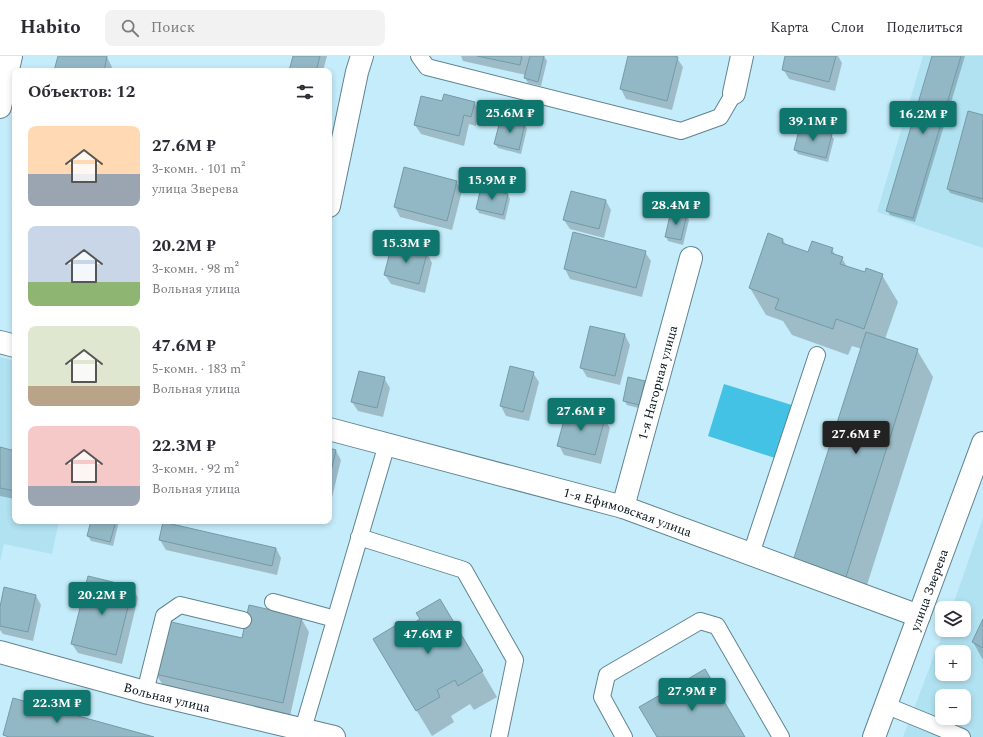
<!DOCTYPE html>
<html lang="ru">
<meta charset="utf-8">
<style>
body{margin:0;font-family:Spectral,serif;background:#f2f2f3;color:#2b2b33;height:100vh;display:flex;flex-direction:column;font-size:15px;white-space:nowrap}
*{box-sizing:border-box;margin:0}
p{font-size:13px;color:#7c7c81}
.icon{flex:none;width:22px;height:22px;fill:none;stroke:currentColor;stroke-width:2;stroke-linecap:round;stroke-linejoin:round}
.map{position:relative;flex:1;overflow:hidden}
.sheet{position:absolute;left:12px;top:12px;width:320px;height:456px;display:flex;flex-direction:column;background:#fff;border-radius:8px;box-shadow:0 2px 6px #0003}
.sheet>*{flex:none}
.controls{position:absolute;left:935px;top:545px;display:grid;gap:8px}
.controls a{display:grid;place-items:center;width:36px;height:36px;border-radius:8px;background:#fff;box-shadow:0 2px 6px #0003;font-size:20px}
.price{position:absolute;translate:-50% -34px;padding:0 9px;border-radius:4px;background:#0f766e;color:#fff;font-size:13px;line-height:26px;filter:drop-shadow(0 1px 2px #0008)}
.price::after{content:'';position:absolute;left:50%;top:24px;width:12px;height:9px;margin-left:-6px;background:inherit;clip-path:polygon(0 0,100% 0,50% 100%)}
.price.selected{background:#222;color:#fff}
ul{padding:0;list-style:none}
li{display:flex;align-items:center;gap:12px;height:100px;padding:0 16px}
li span{display:grid;place-items:center;flex:none;width:112px;height:80px;border-radius:8px;color:#555}
li>.icon{margin-inline-start:auto}
span .icon{width:48px;height:48px;fill:#fffc;stroke-width:1}
li b{font-size:17px}
h2{display:flex;justify-content:space-between;align-items:center;height:48px;padding:0 16px;font-size:17px}
header{display:flex;align-items:center;gap:24px;box-sizing:border-box;height:56px;padding:0 20px;background:#fff;border-bottom:1px solid #e1e1e2}
header strong{font-size:19px}
nav{display:flex;gap:22px;margin-inline-start:auto;font-size:14px}
.search{width:280px;height:36px;background:#f2f2f3;display:flex;align-items:center;gap:10px;box-sizing:border-box;padding:0 14px;border-radius:8px;color:#7c7c81;font-size:15px}
.map>svg:first-child{display:block}
</style>
<header>
<strong>Habito</strong>
<div class="search"><svg class="icon" aria-label="search" viewBox="0 0 24 24"><circle cx="10" cy="10" r="6"/><path d="M15 15l6 6"/></svg>Поиск</div>
<nav><a>Карта</a><a>Слои</a><a>Поделиться</a></nav>
</header>
<div class="map">
<svg width="983" height="681" viewBox="0 0 983 681">
<rect width="100%" height="100%" fill="#c5ecfa"/>
<path fill="#b1e2f2" fill-rule="evenodd" d="M923,0H983V192L877,156Z
M0,301L15,305V465H59L52,498L4,488L0,506Z
M983,462V681H903L944,574H964V552H952ZM942,596H964V618H942ZM942,640H964V662H942Z"/>
<path fill="#43c2e6" d="M724,328L795,350L778,403L708,380Z"/>
<path fill="#0003" d="M59,0H103L107,1L112,11L111,15H55Z
M294,0H327L323,15H291Z
M461,0H544L547,5L541,30L528,27L525,22L526,19L463,5Z
M629,0H670L677,2L683,11L672,54L626,43L621,33Z
M786,0H838L842,7L835,35L789,23L783,13Z
M933,0H965L915,166L890,159L887,154Z
M443,46H474L479,56L476,70L469,68L464,90L421,78L415,69Z
M983,60V147L950,137L948,133Z
M525,68L527,73L521,98L498,92L495,88Z
M831,79L834,83L828,106L798,98L795,94Z
M456,126L462,135L452,174L400,161L395,151Z
M508,139L510,143L505,164L479,157L477,153Z
M606,145L611,154L604,182L570,173L564,164Z
M686,159L689,164L683,189L668,185L666,180Z
M783,184L786,189L808,198L832,193L836,200L842,202L847,211L865,217L882,219L898,246L885,283L917,294L933,321L861,548L810,532L794,505L862,293L852,290L848,299L792,279L783,265L766,259L750,232Z
M645,196L651,205L642,241L570,223L565,213Z
M427,197L432,207L425,237L391,228L385,219Z
M625,279L630,289L620,329L587,321L581,311Z
M533,317L539,326L529,365L506,360L501,350Z
M384,322L390,332L383,361L358,355L352,346Z
M644,326L647,331L642,353L627,349L624,344Z
M604,363L610,372L601,408L564,399L559,389Z
M0,392L15,396V443L0,440Z
M329,393L336,395L341,404L329,454Z
M71,465H85L84,468Z
M92,465H119L113,490L91,485L88,480Z
M160,484L276,492L281,502L277,519L166,494Z
M89,521L133,532L138,542L122,608L78,597L72,588Z
M36,540L41,549L33,585L3,578L0,574V556Z
M440,544L497,641L474,654L470,648L451,660L454,666L432,680L389,609L421,563Z
M301,562L309,576L290,660L164,631L156,618L242,583Z
M983,565V604L973,586Z"/>
<path fill="#92b8c5" stroke="#759aa6" d="M58,0H107L104,15H54Z
M293,0H320L316,15H289Z
M477,0H522L520,9Z
M530,0H544L538,26L524,22Z
M628,0H674L678,1L667,45L620,33Z
M785,0H836L829,26L782,14Z
M932,0H961L913,162L886,155Z
M444,38L475,46L471,61L464,59L459,80L414,69L421,40L442,45Z
M968,55L983,59V143L947,133Z
M501,61L525,67L519,94L494,88Z
M800,70L832,78L826,102L794,94Z
M404,111L457,125L447,165L394,151Z
M481,131L508,138L503,159L476,153Z
M571,135L606,144L599,173L563,164Z
M671,155L687,158L681,184L665,181Z
M573,176L646,195L636,232L564,213Z
M768,177L783,183L782,187L808,196L812,185L833,192L831,197L843,201L840,208L865,216L866,212L883,218L864,273L836,263L833,273L775,253L779,243L749,232Z
M392,188L427,197L419,228L384,219Z
M590,270L625,278L615,320L580,312Z
M866,276L918,293L846,521L793,505Z
M510,310L534,316L523,356L500,350Z
M359,315L385,321L377,352L351,346Z
M628,321L645,325L639,349L623,345Z
M567,353L605,362L595,399L557,390Z
M0,391L15,395V435L0,432Z
M329,392L336,394L329,424Z
M91,465H116L110,486L87,480Z
M163,466L276,492L272,510L159,484Z
M88,520L133,531L116,599L71,588Z
M4,531L36,539L28,576L0,570V551Z
M440,543L483,615L458,630L455,624L437,634L440,641L416,655L373,583L398,568L402,574L420,563L416,557Z
M249,549L302,561L283,647L155,618L167,565L242,582Z
M983,563V592L972,586Z
M705,613L745,681H657L639,651L660,639L662,644L684,631L681,627Z
M13,642L154,681H9L3,679Z"/>
<g fill="none" stroke-linecap="round" stroke-linejoin="round">
<g stroke="#5f8490" stroke-width="18">
<path id="service" d="M419,0L427,11L681,75L720,61L734,37
M359,481L464,514L515,604L499,681
M751,498L817,299
M273,546L335,563
M145,636L164,560L180,549L243,564
M885,649L929,667L962,681
M303,673L387,388
M624,681L602,641L607,619L700,565L717,570L781,681"/>
</g>
<g stroke="#5f8490" stroke-width="24">
<g id="minor">
<path d="M734,37L742,0"/>
<path d="M0,51L11,0"/>
<path d="M329,150L357,16L362,0"/>
<path d="M0,286L15,290"/>
<path id="s1" d="M329,373L623,451L919,560"/>
<path id="s2" d="M623,451L691,202"/>
<path id="s3" d="M0,596L145,636L334,681"/>
</g>
</g>
<g stroke="#5f8490" stroke-width="24">
<g id="tertiary">
<path id="s4" d="M874,681L983,387"/>
</g>
</g>
<use href="#service" stroke="#fff" stroke-width="16"/>
<use href="#minor" stroke="#fff" stroke-width="22"/>
<use href="#tertiary" stroke="#fff" stroke-width="22"/>
</g>
<g text-anchor="middle" stroke-width="3" stroke-linejoin="round" paint-order="stroke">
<g font-size="13" fill="#061419" stroke="#c5ecfa">
<text dy="5" stroke="none"><textPath href="#s2" startOffset="129">1-я Нагорная улица</textPath></text>
<text dy="5" stroke="none"><textPath href="#s1" startOffset="310">1-я Ефимовская улица</textPath></text>
<text dy="5" stroke="none"><textPath href="#s4" startOffset="157">улица Зверева</textPath></text>
<text dy="5" stroke="none"><textPath href="#s3" startOffset="173">Вольная улица</textPath></text>
</g>
</g>
</svg>
<div class="controls">
<a><svg class="icon" aria-label="layers" viewBox="0 0 24 24"><path d="M12 4l9 5-9 5-9-5zM3 14l9 5 9-5"/></svg></a>
<a>+</a>
<a>−</a>
</div>
<b class="price" style="left:510px;top:78px">25.6M ₽</b>
<b class="price" style="left:923px;top:79px">16.2M ₽</b>
<b class="price" style="left:813px;top:86px">39.1M ₽</b>
<b class="price" style="left:492px;top:145px">15.9M ₽</b>
<b class="price" style="left:676px;top:170px">28.4M ₽</b>
<b class="price" style="left:406px;top:208px">15.3M ₽</b>
<b class="price" style="left:581px;top:376px">27.6M ₽</b>
<b class="price selected" style="left:856px;top:399px">27.6M ₽</b>
<b class="price" style="left:102px;top:560px">20.2M ₽</b>
<b class="price" style="left:428px;top:599px">47.6M ₽</b>
<b class="price" style="left:692px;top:656px">27.9M ₽</b>
<b class="price" style="left:57px;top:668px">22.3M ₽</b>
<section class="sheet">
<h2>Объектов: 12<svg class="icon" aria-label="filters" viewBox="0 0 24 24"><path d="M4 7h16M4 17h16"/><circle cx="9" cy="7" r="2"/><circle cx="15" cy="17" r="2"/></svg></h2>
<ul>
<li><span style="background:linear-gradient(#ffd9b3 60%,#9aa5b1 0)"><svg class="icon" aria-label="home" viewBox="0 0 24 24"><path d="M3 11l9-7 9 7M6 9v11h12V9"/></svg></span><div><b>27.6M ₽</b><p>3-комн. · 101 m²</p><p>улица Зверева</p></div></li>
<li><span style="background:linear-gradient(#c9d6e8 70%,#8fb573 0)"><svg class="icon" aria-label="home" viewBox="0 0 24 24"><path d="M3 11l9-7 9 7M6 9v11h12V9"/></svg></span><div><b>20.2M ₽</b><p>3-комн. · 98 m²</p><p>Вольная улица</p></div></li>
<li><span style="background:linear-gradient(#dfe7d0 75%,#b9a48a 0)"><svg class="icon" aria-label="home" viewBox="0 0 24 24"><path d="M3 11l9-7 9 7M6 9v11h12V9"/></svg></span><div><b>47.6M ₽</b><p>5-комн. · 183 m²</p><p>Вольная улица</p></div></li>
<li><span style="background:linear-gradient(#f6c9c9 75%,#9aa5b1 0)"><svg class="icon" aria-label="home" viewBox="0 0 24 24"><path d="M3 11l9-7 9 7M6 9v11h12V9"/></svg></span><div><b>22.3M ₽</b><p>3-комн. · 92 m²</p><p>Вольная улица</p></div></li>
</ul>
</section>
</div>
